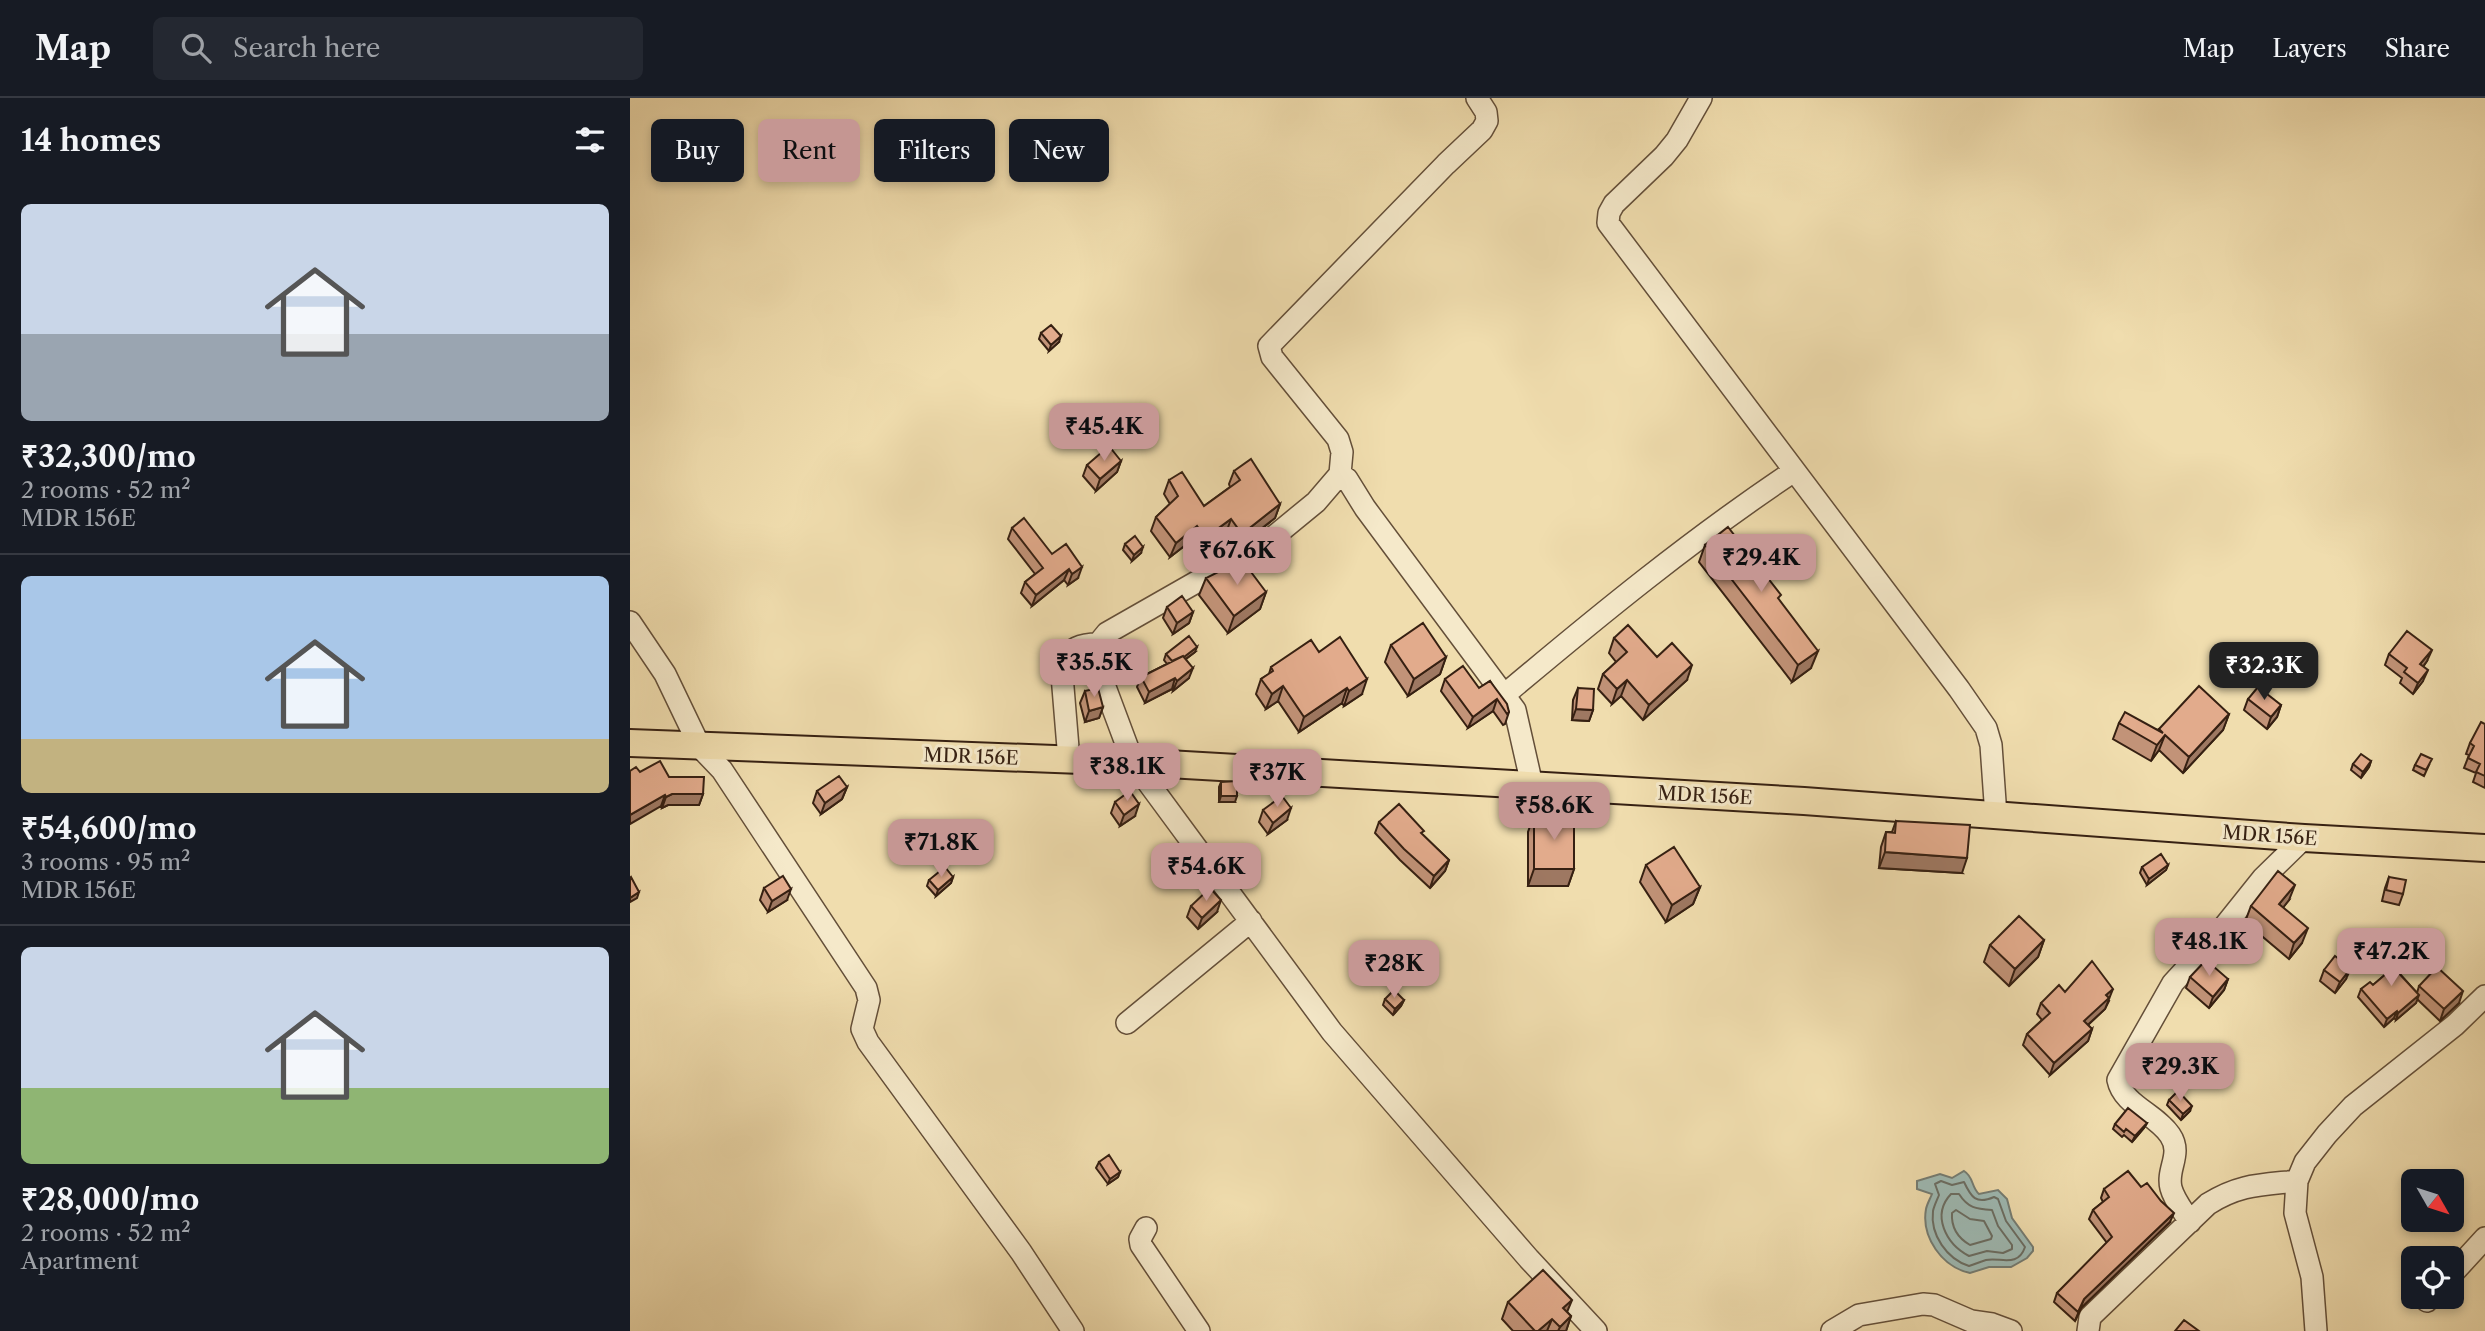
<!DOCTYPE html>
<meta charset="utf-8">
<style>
body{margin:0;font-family:"Libre Caslon Text",serif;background:#242831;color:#f1f3f6;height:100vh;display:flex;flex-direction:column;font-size:26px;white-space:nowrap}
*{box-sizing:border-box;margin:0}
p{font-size:23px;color:#9ea1a6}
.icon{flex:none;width:38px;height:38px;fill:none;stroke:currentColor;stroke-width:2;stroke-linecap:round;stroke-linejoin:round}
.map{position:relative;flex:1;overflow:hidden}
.drawer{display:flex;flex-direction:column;background:#171b24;width:630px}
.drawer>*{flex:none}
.top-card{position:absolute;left:21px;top:21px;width:665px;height:63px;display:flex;gap:14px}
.needle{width:46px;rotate:129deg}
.buttons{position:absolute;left:1771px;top:1071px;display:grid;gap:14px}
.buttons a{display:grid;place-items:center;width:63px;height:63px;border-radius:10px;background:#171b24;box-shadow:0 4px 10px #0003;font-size:35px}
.price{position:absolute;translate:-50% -60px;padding:0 16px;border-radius:14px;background:#c59692;color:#111;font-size:23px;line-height:46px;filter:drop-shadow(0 2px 4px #0008)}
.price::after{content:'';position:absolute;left:50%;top:42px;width:21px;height:16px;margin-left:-10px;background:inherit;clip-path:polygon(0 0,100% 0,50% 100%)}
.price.current{background:#222;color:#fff}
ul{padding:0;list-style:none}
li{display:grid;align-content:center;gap:14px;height:371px;padding:0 21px}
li+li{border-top:2px solid #363941}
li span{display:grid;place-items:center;height:217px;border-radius:10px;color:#555}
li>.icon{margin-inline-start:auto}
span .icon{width:126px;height:126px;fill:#fffc;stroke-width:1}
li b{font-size:30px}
h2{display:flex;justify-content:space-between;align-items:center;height:84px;padding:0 21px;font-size:30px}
.chip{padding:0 24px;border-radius:10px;background:#171b24;box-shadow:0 4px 10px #0003;font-size:24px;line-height:63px}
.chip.current{background:#c59692;color:#111}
header{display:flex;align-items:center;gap:42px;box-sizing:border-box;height:98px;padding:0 35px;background:#171b24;border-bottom:2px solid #363941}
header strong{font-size:33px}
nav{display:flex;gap:38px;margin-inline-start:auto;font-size:24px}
.search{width:490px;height:63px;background:#242831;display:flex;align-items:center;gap:18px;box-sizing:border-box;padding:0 24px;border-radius:10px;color:#9ea1a6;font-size:26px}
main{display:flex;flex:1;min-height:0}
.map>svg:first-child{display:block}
</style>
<header>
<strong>Map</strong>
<div class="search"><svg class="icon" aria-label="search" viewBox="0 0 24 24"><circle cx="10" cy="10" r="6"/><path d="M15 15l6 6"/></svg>Search here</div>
<nav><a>Map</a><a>Layers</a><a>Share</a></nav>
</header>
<main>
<section class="drawer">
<h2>14 homes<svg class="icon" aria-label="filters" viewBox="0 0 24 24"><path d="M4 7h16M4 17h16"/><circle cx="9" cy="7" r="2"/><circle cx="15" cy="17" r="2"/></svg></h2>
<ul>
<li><span style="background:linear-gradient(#c9d6e8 60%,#9aa5b1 0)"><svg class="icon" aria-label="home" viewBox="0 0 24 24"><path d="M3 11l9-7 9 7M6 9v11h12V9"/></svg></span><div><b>₹32,300/mo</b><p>2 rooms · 52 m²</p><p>MDR 156E</p></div></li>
<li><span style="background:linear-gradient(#a9c7e8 75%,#c2b280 0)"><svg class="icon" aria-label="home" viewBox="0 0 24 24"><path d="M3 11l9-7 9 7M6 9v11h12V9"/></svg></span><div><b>₹54,600/mo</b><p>3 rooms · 95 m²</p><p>MDR 156E</p></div></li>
<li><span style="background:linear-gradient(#c9d6e8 65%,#8fb573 0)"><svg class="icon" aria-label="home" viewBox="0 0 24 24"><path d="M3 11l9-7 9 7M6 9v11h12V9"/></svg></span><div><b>₹28,000/mo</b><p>2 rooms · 52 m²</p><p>Apartment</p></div></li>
</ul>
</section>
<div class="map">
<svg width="1855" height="1233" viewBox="0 0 1855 1233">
<rect width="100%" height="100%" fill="#f0ddae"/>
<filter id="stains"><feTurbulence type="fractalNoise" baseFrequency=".00286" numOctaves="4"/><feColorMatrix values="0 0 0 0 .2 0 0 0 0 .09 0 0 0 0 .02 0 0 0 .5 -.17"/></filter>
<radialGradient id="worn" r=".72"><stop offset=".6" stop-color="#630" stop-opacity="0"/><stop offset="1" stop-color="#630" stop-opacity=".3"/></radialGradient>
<path fill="#9ebab4" stroke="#747c73" stroke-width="2" d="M1334,1073C1344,1079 1341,1089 1349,1096L1368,1092L1377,1101L1382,1120L1403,1149V1153L1397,1160L1381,1169H1359L1340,1175C1312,1169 1291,1139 1296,1111C1297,1106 1300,1101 1302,1096L1287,1091V1083L1310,1076L1322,1080Z"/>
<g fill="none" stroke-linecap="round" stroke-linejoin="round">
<path stroke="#6a6d63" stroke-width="2" d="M1311,1083L1322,1087L1334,1084C1341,1099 1346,1107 1364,1099L1368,1101L1376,1123L1395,1149C1388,1170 1370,1159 1356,1162C1350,1164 1345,1166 1339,1168C1317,1161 1300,1137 1303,1113C1304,1108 1307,1102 1309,1097L1305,1086Z
M1321,1096H1329C1338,1110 1346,1111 1362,1112L1368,1128L1382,1147V1151L1373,1155L1357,1153L1339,1158C1316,1146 1301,1117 1321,1096Z
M1326,1112L1340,1121L1354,1123L1362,1138L1361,1141L1340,1147C1328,1140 1321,1130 1322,1115Z"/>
<g stroke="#644f39" stroke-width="24">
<path id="minor" d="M1071,0L1047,42L1034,58L984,106L979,115L978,125L1329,591L1356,630L1361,647L1366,718
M710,376L712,354L708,341L642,259L639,248L816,66L852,32L857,23L856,14L847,0
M0,524L35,576L70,649L92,672L236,890L239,902L232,931L238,944L391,1154L443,1233
M873,598C967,519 1062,441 1164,373
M439,662L431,565C440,550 451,546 468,546
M902,687L885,612L735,410L717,381L710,376L686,404L619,459L584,474L477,535L468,546L466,565L503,664L702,934L899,1161L966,1233
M497,925L621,823
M1560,1124C1554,1114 1544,1102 1541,1090C1536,1071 1553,1056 1540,1037C1526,1016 1493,1007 1488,982L1543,885L1589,835L1633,780L1674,740
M516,1130L510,1141L511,1147L569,1233
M1822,1176L1855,1140
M1797,1203L1800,1199
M1202,1233L1229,1217L1293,1206L1304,1207L1341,1223L1362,1226L1381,1233
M1458,1233L1460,1219L1578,1106C1610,1086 1631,1087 1667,1083
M1686,1233L1682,1179L1665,1115L1667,1083L1675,1064L1697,1036L1723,1008L1825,927L1855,898"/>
</g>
<g stroke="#362012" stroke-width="30">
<path id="major" d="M0,645L503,664L1174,703L1674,740L1855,750"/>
</g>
<use href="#minor" stroke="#f5e9ca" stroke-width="21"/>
<use href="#major" stroke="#f0ddae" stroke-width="26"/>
</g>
<path fill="#c29378" stroke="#362012" stroke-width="2" d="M411,235L429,244L419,253L409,241Z
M491,363L487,374L466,393L453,378L457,367Z
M604,373L650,406L645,420L607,450L596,435L570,454L562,442L540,459L521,433L526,419L540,406L534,396L539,382L574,408L600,389L599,386Z
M382,430L422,456L448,480L438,487L434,482L402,508L391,495L395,484L405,476L378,441Z
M495,446L511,455L502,463L493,452Z
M1075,447L1149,502L1181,570L1162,584L1069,464Z
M576,480L636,494L630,511L598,535L569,497Z
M537,509L563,514L559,525L543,536L533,520Z
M984,540L1057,582L1013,622L991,598L982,606L968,591L973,576L986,564L979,555Z
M761,547L816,559L810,576L778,598L755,564Z
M565,554L556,561L559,580L543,593L542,591L515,605L507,589L511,579L537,566L534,562L536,556Z
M689,554L732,596L714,608L712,605L669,634L648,603L636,611L626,596L631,581L639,576L641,569Z
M1759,556L1797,563L1793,569V583L1783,596L1770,585L1772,580L1755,567Z
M815,581L849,590L860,583L879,614L875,626L873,627L863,613L838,630L811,593Z
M948,590L963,612L959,623L942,622L943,602Z
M455,593L473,609L469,620L455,624L450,605Z
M1618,601L1651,607L1647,619L1637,631L1614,612Z
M1599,616L1593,632L1553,675L1529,652L1521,663L1483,641L1489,625L1528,632L1529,631Z
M1855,626V690L1843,684L1846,675L1834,670L1839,657L1836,656L1840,645Z
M1741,663L1739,669L1731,680L1721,672L1723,666Z
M1785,667H1799L1794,678L1783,672Z
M10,674L39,679L73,696L69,707H38L32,710Z
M591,684L605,704H589V689Z
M217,689L212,701L191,716L183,705L187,693Z
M485,704L505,718L490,728L481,715Z
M633,712L657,722L638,736L629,724Z
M904,717L944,771L938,788H898V734Z
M1266,723L1332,775L1249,770L1251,749L1256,734H1262Z
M749,724L793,737L819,762L815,773L800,790L770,762L745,735Z
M1016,767L1070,789L1063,806L1036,824L1010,784Z
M1538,767L1536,772L1517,787L1510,775L1512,769Z
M323,779L321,785L306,798L297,788L299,782Z
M1759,779L1773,796L1769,807L1752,803L1755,790Z
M134,790L157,802L138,814L130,802Z
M1659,802L1653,809L1672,845L1659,861L1615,824L1621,808Z
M561,808L587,814L568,831L557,819Z
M1414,842L1408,859L1379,888L1354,864L1360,847Z
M1754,860L1776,867L1768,874L1787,895L1789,888L1829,905L1810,923L1787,901L1786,905L1766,922L1764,920L1754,929L1728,899L1731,891L1743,887L1757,875L1751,867Z
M1694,872L1716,881L1705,895L1690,883Z
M1560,879L1598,881L1594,892L1579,910L1556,890Z
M1435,894L1479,903L1475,911L1458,927L1462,931L1458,943L1420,977L1393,947L1397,936L1412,922L1407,916L1411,905Z
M755,901L774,902L771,908L763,917L753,907Z
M1539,1002L1560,1013L1551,1022L1537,1007Z
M1517,1025L1514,1030L1502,1044L1494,1037L1492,1039L1483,1031L1485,1026Z
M469,1064L490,1074L488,1079L478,1086L466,1070Z
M1474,1091L1540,1124L1451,1210L1445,1223L1424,1204L1427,1195L1477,1145L1459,1121L1463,1112L1473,1104L1471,1100Z
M878,1204L937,1214L941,1218L936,1233H883L872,1221Z"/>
<path fill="#9e7862" stroke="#362012" stroke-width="2" d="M431,238L429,244L419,253L421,247Z
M491,363L487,374L466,393L470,381Z
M650,406L645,420L607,450L612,436Z
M601,421L596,435L570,454L575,440Z
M567,428L562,442L540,459L546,445Z
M513,449L511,455L502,463L504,457Z
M452,469L448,480L438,487L442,476Z
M439,471L434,482L402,508L406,497Z
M636,494L630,511L598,535L604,518Z
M563,514L559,525L543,536L547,525Z
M567,549L565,554L542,571L544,566Z
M1802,552L1797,563L1786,578L1790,566Z
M1188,553L1181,570L1162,584L1168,567Z
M816,559L810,576L778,598L784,581Z
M1062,567L1057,582L1013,622L1019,607Z
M563,570L559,580L543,593L547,583Z
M1798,572L1793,583L1783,596L1788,585Z
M545,580L542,591L515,605L519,594Z
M737,581L732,596L714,608L719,593Z
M997,582L991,598L982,606L987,591Z
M653,588L648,603L636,611L642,596Z
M717,590L712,605L669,634L674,619Z
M867,601L863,613L838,630L843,619Z
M1651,607L1647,619L1637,631L1641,619Z
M473,609L469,620L455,624L459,613Z
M946,611L963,612L959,623L942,622Z
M1599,616L1593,632L1553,675L1559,659Z
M1535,637L1529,652L1521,663L1527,647Z
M1741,663L1739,669L1731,680L1733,674Z
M217,689L212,701L191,716L195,705Z
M42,696H73L69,707H38L32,710L36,699Z
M35,697L31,708L0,726V717Z
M591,698H607L605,704H589Z
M509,706L505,718L490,728L494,717Z
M661,710L657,722L638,736L643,725Z
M1255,754L1337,760L1332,775L1249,770Z
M819,762L815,773L800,790L804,778Z
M1538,767L1536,772L1517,787L1519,781Z
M904,771H944L938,788H898Z
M323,779L321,785L306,798L308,792Z
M1665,787L1659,802L1644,821L1649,806Z
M1070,789L1063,806L1036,824L1042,807Z
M161,791L157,802L138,814L142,803Z
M9,794L7,800L0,804V800Z
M591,802L587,814L568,831L572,820Z
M1678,830L1672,845L1659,861L1664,845Z
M1414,842L1408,859L1379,888L1385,871Z
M1778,860L1776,867L1763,879L1765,871Z
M1721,870L1716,881L1705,895L1710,884Z
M1598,881L1594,892L1579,910L1583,899Z
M1483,891L1475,911L1450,934L1454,923L1476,897Z
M1833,893L1829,905L1810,923L1814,911Z
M1789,897L1786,905L1766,922L1768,915Z
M774,902L771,908L763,917L765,911Z
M1767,913L1764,920L1754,929L1757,921Z
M1462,931L1458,943L1420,977L1424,965Z
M1562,1008L1560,1013L1551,1022L1553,1016Z
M1517,1025L1514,1030L1502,1044L1505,1038Z
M490,1074L488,1079L478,1086L480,1081Z
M1544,1115L1540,1124L1451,1210L1445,1223L1454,1201Z
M942,1202L935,1219L933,1210Z
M941,1218L936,1233H928L930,1229Z
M922,1221L917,1233H908Z"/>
<path fill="#e2ab8c" stroke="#362012" stroke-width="2" d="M421,227L431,238L421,247L411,235Z
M479,348L491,363L470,381L457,367Z
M621,361L650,406L612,436L601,421L575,440L567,428L546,445L526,419L548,398L539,382L552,374L574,408L610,382L604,373Z
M394,420L422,456L436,446L452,469L442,476L439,471L406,497L395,484L413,470L382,430Z
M1098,429L1151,497L1148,500L1188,553L1168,567L1075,447Z
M505,438L513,449L504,457L495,446Z
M612,462L636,494L604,518L576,480Z
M552,498L563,514L547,525L537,509Z
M793,525L816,559L784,581L761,547Z
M998,527L1027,559L1042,545L1062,567L1019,607L997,582L987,591L973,576L997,554L984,540Z
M1777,533L1802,552L1790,566L1798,572L1788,585L1774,574L1777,570L1759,556Z
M559,538L567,549L554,559L553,558L542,563L536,556Z
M710,539L737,581L719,593L717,590L674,619L653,588L642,596L631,581L643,573L641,569L681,542L689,554Z
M553,558L563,570L547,583L545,580L519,594L511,579Z
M833,568L849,590L860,583L877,606L879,614L877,616L867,601L843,619L815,581Z
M1569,588L1599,616L1559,659L1535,637L1527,647L1489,625L1495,614L1533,635L1529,631Z
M1628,589L1651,607L1641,619L1618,601Z
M468,590L473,609L459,613L455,593Z
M948,590L964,591L963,612L946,611Z
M1851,624L1855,626V678L1846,674L1850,666L1838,660L1844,648L1840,645Z
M1731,656L1741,663L1733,674L1723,666Z
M1791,656L1802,661L1796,672L1785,667Z
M30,663L39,679H74L73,696H42L36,699L35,697L0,717V673L6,669L10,674Z
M209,678L217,689L195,705L187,693Z
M607,683V698H591V684Z
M500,693L509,706L494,717L485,704Z
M652,698L661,710L643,725L633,712Z
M769,706L794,733L791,735L819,762L804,778L774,751L749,724Z
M904,717H944V771H904Z
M1266,723L1340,727L1337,760L1255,754L1256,734L1265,735Z
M1044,749L1070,789L1042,807L1016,767Z
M1531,756L1538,767L1519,781L1512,769Z
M315,769L323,779L308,792L299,782Z
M1648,773L1665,787L1649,806L1678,830L1664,845L1621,808Z
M153,778L161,791L142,803L134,790Z
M1,779L9,794L0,800V780Z
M1759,779L1776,782L1773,796L1756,792Z
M580,790L591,802L572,820L561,808Z
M1389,818L1414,842L1385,871L1360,847Z
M1768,848L1778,860L1765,871L1789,897L1768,915L1767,913L1757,921L1731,891L1740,884L1743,887L1763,870L1754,860Z
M1705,858L1721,870L1710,884L1694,872Z
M1576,862L1598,881L1583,899L1560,879Z
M1462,863L1483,891L1476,897L1479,900L1454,923L1462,931L1424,965L1397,936L1420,915L1411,905L1429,887L1435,894Z
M1807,869L1833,893L1814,911L1789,888Z
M764,892L774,902L765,911L755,901Z
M1548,993L1562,1008L1553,1016L1539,1002Z
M1498,1010L1517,1025L1505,1038L1496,1031L1494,1034L1485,1026Z
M479,1057L490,1074L480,1081L469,1064Z
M1498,1073L1511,1089L1517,1085L1531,1103L1544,1115L1454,1201L1448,1214L1427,1195L1482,1139L1463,1112L1479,1099L1474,1091Z
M913,1172L942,1202L933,1210L941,1218L930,1229L922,1221L908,1233H905L878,1204Z
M1554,1222L1569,1233H1545Z"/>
<g text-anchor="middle" stroke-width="6" stroke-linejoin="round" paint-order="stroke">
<g font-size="19" fill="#362012" stroke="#f5e9ca">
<text transform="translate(341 658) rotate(2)" y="7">MDR 156E</text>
<text transform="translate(1075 697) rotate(3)" y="7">MDR 156E</text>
<text transform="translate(1640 737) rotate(4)" y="7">MDR 156E</text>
</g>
</g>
<rect width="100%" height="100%" filter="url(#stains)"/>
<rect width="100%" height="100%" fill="url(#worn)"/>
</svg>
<div class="buttons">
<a><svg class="needle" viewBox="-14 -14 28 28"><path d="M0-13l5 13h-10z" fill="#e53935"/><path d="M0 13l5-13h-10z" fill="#9ea1a6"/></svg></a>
<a><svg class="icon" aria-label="locate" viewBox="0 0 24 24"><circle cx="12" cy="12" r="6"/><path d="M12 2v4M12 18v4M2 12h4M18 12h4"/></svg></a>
</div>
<b class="price" style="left:474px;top:365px">₹45.4K</b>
<b class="price" style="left:607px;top:489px">₹67.6K</b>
<b class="price" style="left:1131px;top:496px">₹29.4K</b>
<b class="price" style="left:464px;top:601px">₹35.5K</b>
<b class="price current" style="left:1634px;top:604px">₹32.3K</b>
<b class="price" style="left:497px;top:705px">₹38.1K</b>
<b class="price" style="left:647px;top:711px">₹37K</b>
<b class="price" style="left:924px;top:744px">₹58.6K</b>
<b class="price" style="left:311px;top:781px">₹71.8K</b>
<b class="price" style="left:576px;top:805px">₹54.6K</b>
<b class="price" style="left:1579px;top:880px">₹48.1K</b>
<b class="price" style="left:1761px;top:890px">₹47.2K</b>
<b class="price" style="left:764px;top:902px">₹28K</b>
<b class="price" style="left:1550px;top:1005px">₹29.3K</b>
<div class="top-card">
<a class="chip">Buy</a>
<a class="chip current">Rent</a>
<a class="chip">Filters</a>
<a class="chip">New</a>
</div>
</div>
</main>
